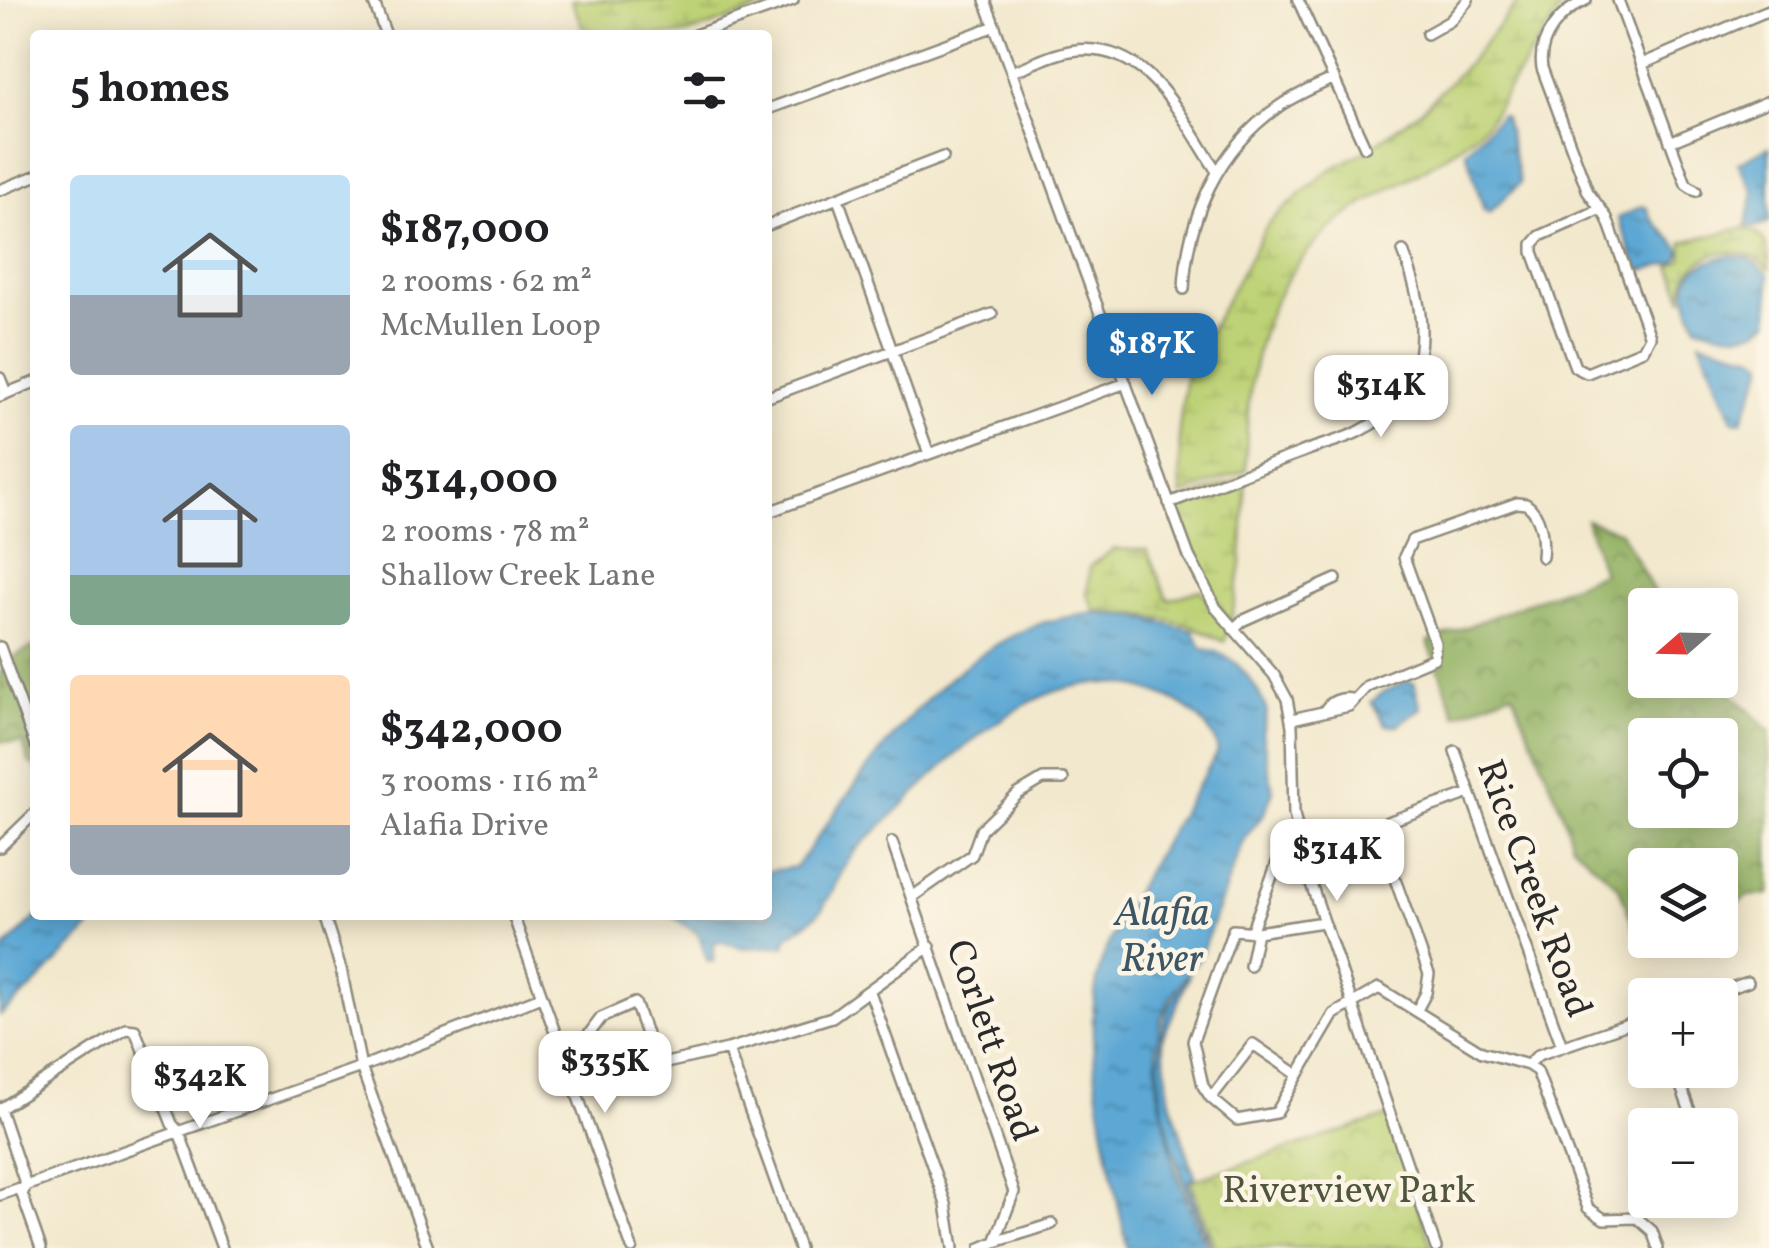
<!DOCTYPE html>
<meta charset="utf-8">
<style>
body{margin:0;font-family:Vollkorn,serif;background:#f2f2f2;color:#202124;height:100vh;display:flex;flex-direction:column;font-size:38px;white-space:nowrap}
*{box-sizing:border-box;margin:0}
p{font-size:32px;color:#757577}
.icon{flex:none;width:55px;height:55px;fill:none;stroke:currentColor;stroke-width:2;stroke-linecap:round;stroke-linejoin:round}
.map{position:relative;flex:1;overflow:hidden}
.drawer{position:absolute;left:30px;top:30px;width:742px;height:890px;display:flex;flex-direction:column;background:#fff;border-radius:10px;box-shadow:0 5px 25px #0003}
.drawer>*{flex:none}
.needle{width:65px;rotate:250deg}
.controls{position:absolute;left:1628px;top:588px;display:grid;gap:20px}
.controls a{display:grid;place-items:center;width:110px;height:110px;border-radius:10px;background:#fff;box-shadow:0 5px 25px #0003;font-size:50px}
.price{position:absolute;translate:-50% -85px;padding:0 22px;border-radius:20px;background:#fff;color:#222;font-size:32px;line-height:65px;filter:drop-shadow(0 2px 5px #0008)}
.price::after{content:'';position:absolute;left:50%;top:60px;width:30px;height:22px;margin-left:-15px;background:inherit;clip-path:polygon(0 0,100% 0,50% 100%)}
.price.current{background:#1f6fb2;color:#fff}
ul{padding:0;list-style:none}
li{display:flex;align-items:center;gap:30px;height:250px;padding:0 40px}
li span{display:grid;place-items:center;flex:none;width:280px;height:200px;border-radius:10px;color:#555}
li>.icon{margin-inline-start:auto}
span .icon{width:120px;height:120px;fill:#fffc;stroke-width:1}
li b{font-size:42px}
h2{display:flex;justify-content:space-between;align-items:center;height:120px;padding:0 40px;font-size:42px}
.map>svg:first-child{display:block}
</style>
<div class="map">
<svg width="1769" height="1248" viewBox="0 0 1769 1248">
<defs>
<pattern id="forest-crowns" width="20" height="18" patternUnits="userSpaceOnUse" patternTransform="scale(2.5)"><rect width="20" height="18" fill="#96b467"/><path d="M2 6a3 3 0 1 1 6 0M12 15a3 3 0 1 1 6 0" fill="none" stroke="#7b9355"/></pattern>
<pattern id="wetland-marsh" width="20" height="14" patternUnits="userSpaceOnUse" patternTransform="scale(2.5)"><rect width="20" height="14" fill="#bdd276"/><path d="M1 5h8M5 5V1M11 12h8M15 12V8" fill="none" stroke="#a3b466"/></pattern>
<pattern id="park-crowns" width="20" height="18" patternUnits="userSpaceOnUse" patternTransform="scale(2.5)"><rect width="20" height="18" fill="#bdd276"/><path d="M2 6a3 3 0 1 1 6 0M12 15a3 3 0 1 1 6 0" fill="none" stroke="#a3b466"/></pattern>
<pattern id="water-ripples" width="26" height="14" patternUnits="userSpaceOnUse" patternTransform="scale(2.5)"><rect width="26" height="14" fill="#5ba7d4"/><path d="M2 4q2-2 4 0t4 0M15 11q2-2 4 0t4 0" fill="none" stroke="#4b88ac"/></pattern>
</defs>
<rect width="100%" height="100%" fill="#fcf5e5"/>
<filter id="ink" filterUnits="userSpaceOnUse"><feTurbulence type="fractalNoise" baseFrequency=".01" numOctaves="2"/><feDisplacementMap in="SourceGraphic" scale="20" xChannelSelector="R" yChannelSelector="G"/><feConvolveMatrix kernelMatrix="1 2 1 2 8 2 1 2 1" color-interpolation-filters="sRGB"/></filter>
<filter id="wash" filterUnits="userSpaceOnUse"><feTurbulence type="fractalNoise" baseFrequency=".0048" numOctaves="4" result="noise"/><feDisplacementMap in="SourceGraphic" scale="40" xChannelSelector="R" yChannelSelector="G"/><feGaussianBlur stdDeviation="2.25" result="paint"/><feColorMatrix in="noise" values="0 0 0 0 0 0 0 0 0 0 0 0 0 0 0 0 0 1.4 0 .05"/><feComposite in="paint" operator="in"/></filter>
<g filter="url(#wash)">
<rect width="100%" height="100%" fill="#f2e8cd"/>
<path fill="url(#forest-crowns)" stroke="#607049" stroke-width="2.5" fill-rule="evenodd" d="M1586,520L1621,532L1661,605H1645V680H1718L1769,730V894L1748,896L1720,915V865H1645V940H1693L1658,950L1639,941L1619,887L1572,845L1562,811L1512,692L1456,715L1428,642L1603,573ZM1645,735H1720V810H1645Z
M35,646V767L29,762L23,743L0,741V673L15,656Z"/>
<path fill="url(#wetland-marsh)" stroke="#747e50" stroke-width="2.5" d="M571,0H784L685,35H586Z
M1520,0H1566C1548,28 1530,55 1512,83C1502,97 1495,116 1483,127C1449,159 1407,178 1368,201C1266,263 1245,358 1246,470L1181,495L1179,429L1186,374L1269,222L1328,171L1369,149L1419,112L1464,68Z
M1742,228C1765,232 1769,247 1769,269C1763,264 1755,257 1748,255C1716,245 1680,265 1683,299L1671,266L1682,260L1683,242Z
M1246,477L1241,565L1231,622C1213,598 1173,531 1179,502Z
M1114,549L1147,550L1168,600L1201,590L1228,630L1224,642C1176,615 1148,616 1095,610L1087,594L1090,566Z"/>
<path fill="url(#park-crowns)" stroke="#747e50" stroke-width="2.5" d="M1389,1116L1432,1248H1215L1191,1181Z"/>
<path fill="url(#water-ripples)" stroke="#436980" stroke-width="2.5" d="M1501,115L1505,117L1520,183L1489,213L1484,211L1466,151Z
M1769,147V222L1755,227L1746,226L1754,192L1738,163Z
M1642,206L1647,208C1652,228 1673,234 1681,252L1676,262L1638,271L1618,218Z
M1732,256L1748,258L1769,274V321C1750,342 1722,333 1697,326C1676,283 1684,264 1732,256Z
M1700,341L1753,355L1763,361L1764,366L1742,421L1733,420Z
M1094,613L1146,618L1193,631L1203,649C1235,651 1257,684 1267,712L1262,733L1273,791L1264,814L1244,839L1200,957L1171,996L1161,1018L1156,1049L1158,1091L1174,1166L1205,1248H1127C1112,1167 1078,1047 1100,967C1108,940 1123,915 1136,891C1162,843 1190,798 1218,752C1215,728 1190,708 1169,698C1043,638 944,770 862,844C844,860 836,889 822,909C814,920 798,929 787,937L785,946L744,948L718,941L714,944V961L708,962L698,934L671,915H768V871L796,867C862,777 930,664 1040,624C1057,618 1076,616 1094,613Z
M1407,681L1414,683L1421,708L1398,725H1386L1371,702L1384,692Z
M38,915H102L31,989L0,1015V953Z
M1190,975L1162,1039L1170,1100L1195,1177L1188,1182L1211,1248H1209C1183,1179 1145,1097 1164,1022C1168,1004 1179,990 1190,975Z"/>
</g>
<g filter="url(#ink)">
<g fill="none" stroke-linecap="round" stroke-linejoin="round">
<g stroke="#8e8a7c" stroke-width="14">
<path id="minor" d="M373,0L386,35
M985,0L1189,556L1216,608L1274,675L1287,699L1292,726L1294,814L1307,872L1436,1248
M1298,0L1365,147
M1586,0C1561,11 1537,38 1542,68L1588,192L1607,218L1650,337L1643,350L1587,373L1575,367L1533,252V244L1540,236L1601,209
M1618,0L1686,184L1696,191
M1427,34L1450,21L1468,0
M695,35L793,0
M1642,64L1769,10
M1012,72C1031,65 1051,54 1070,51C1147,38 1181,117 1216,170
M768,109L995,26
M1670,142L1769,101
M0,190L35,176
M838,199L929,454
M768,225L943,157
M1184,289C1187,217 1218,149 1278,107C1295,95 1316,87 1334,78
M0,378L6,393
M0,396L35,382
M768,397L992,314
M1169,503C1213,486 1256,469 1300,453C1319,445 1340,441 1358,432C1435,394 1430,319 1403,251
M768,512L1126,383
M1233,629L1242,621L1336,579
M0,647L35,745
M1325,710C1330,701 1342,697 1352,699
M1292,719L1349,706L1367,686L1434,658L1435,643L1404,557L1412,540L1517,503L1526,504C1542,515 1544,539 1542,557
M1455,751L1562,1046
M892,842L1014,1192L995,1242L981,1248
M0,847L35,813
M912,897L972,855L981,830L1018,794L1043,779H1063
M324,915L341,969L361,1067L428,1248
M513,915L632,1248
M1323,922L1257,932L1233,930L1193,1041L1203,1086L1211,1098L1237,1120L1276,1113L1334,1014L1379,988L1482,1052L1528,1065L1537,1071L1588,1208L1604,1219L1637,1218L1652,1231L1658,1248
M1251,932L1280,855L1298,836
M1250,966L1257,932
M870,992L946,1204L953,1248
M1710,995L1748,982
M1417,1010L1426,993L1429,974L1376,826L1470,793
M728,1049L799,1248
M566,1065L601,1018L635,1003L657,1065L728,1049L832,1017L930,946
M1528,1065L1538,1055L1645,1018
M1675,1070L1695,1125
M1211,1098L1253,1044L1298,1075
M0,1109L126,1029L135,1030L172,1124L179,1132L222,1248
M0,1109L26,1186L22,1194L41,1248
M0,1195L361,1067L541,997
M1637,1218L1643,1208L1661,1200
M995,1242L1052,1224"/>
</g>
<use href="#minor" stroke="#fff" stroke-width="9"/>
</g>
</g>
<g text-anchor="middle" stroke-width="9" stroke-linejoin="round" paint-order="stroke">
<g font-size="38" fill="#2b2b2b" stroke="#fcf5e5">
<text transform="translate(1536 888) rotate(70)" y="13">Rice Creek Road</text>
<text transform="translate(993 1040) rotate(71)" y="13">Corlett Road</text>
</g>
<g font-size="38" fill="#50553e" stroke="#fcf5e5">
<text x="1349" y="1202">Riverview Park</text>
</g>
<g font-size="40" font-style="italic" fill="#3c5666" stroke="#fcf5e5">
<text x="1162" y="925">Alafia<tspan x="1162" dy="46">River</tspan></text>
</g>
</g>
</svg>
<div class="controls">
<a><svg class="needle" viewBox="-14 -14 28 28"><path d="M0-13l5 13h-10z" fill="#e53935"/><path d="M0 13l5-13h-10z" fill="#757577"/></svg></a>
<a><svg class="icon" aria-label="locate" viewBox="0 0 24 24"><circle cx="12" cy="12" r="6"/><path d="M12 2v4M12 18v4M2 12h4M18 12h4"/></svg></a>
<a><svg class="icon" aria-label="layers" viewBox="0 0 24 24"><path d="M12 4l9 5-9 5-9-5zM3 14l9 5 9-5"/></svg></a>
<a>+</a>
<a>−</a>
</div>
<b class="price current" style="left:1152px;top:398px">$187K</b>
<b class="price" style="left:1381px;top:440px">$314K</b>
<b class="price" style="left:1337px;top:904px">$314K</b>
<b class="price" style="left:605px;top:1116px">$335K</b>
<b class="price" style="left:200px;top:1131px">$342K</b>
<section class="drawer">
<h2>5 homes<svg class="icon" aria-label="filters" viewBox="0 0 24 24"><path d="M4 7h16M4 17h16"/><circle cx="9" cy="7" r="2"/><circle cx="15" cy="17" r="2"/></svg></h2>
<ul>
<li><span style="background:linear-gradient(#bfe0f5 60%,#9aa5b1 0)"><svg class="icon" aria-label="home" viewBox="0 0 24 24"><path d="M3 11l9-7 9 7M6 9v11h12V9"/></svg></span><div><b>$187,000</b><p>2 rooms · 62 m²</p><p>McMullen Loop</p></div></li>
<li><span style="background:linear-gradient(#a9c7e8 75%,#7fa58c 0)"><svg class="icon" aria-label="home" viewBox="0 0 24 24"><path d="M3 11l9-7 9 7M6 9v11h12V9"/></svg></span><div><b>$314,000</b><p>2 rooms · 78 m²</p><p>Shallow Creek Lane</p></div></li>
<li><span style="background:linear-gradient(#ffd9b3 75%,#9aa5b1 0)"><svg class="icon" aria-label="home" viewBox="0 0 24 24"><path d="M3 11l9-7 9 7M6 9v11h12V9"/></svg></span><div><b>$342,000</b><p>3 rooms · 116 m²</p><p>Alafia Drive</p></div></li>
</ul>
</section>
</div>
